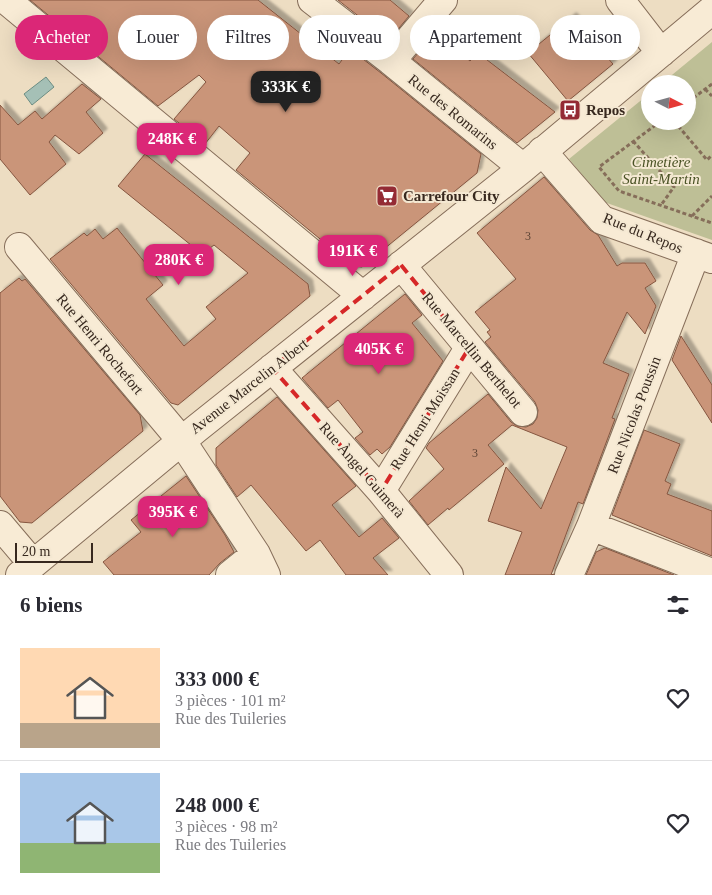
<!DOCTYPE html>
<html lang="fr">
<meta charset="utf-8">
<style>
body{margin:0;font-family:"Times New Roman",serif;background:#f7f7f7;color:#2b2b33;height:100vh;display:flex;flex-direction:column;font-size:19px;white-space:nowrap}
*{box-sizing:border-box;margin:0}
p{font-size:16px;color:#7c7c81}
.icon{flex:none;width:28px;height:28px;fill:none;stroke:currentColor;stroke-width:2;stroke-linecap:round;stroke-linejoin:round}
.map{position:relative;height:575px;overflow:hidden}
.panel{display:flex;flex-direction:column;background:#fff;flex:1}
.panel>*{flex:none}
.top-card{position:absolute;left:15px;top:15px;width:682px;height:45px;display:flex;gap:10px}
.needle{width:32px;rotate:96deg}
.controls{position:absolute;left:641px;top:75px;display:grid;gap:10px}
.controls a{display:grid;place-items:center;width:55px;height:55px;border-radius:50%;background:#fff;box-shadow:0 5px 20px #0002;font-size:25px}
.scale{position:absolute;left:15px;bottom:12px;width:78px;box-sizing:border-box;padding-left:5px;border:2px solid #37281e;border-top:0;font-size:14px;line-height:18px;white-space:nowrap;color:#37281e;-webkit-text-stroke:4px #f4e8d2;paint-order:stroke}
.price{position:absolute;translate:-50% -42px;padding:0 11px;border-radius:10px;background:#db2777;color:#fff;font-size:16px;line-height:32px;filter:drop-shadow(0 1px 2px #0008)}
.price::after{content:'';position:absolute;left:50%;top:30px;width:15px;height:11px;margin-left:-8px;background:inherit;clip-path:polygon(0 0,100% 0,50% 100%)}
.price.on{background:#222;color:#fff}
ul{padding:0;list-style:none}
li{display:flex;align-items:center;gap:15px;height:125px;padding:0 20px}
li+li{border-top:1px solid #e1e1e2}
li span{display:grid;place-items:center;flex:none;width:140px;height:100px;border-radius:0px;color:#555}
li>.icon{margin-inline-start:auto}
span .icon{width:60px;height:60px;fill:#fffc;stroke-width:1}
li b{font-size:21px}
h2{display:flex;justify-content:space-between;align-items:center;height:60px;padding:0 20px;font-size:21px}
.chip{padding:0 18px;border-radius:22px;background:#fff;box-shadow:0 5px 20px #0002;font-size:18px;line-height:45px}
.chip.on{background:#db2777;color:#fff}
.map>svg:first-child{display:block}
</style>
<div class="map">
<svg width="712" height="575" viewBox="0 0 712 575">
<defs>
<filter id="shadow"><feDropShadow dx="4.5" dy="-4.5" stdDeviation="1" flood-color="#0004"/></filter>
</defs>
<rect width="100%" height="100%" fill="#edddc2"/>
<path fill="#bebf96" d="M712,42V240L604,202L569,159L650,93V121H688V84H661Z"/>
<path fill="#a5c0b6" stroke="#6c8d83" d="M46,77L54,87L32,105L24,94Z"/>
<path fill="#ca9579" stroke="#855640" filter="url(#shadow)" d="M30,0H258L339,64L350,49L381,73L481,154L477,173L362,267L353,266L236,170L250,153L219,126L205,144L174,119L206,82L199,75L158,106Z
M338,0H390L409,16L389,40Z
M572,17L613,64L568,101L528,53Z
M436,32L470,61L478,53L555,112L517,143L413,59Z
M82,84L101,99L86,112L103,133L79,154L55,135L49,142L66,164L30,195L0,159V105L18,125L35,111L42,119Z
M145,154L308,284L310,296L178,405L171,403L50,259L84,233L87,236L95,229L103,239L117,228L163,285L146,299L184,346L216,319L206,307L248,273L214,245L202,254L118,186Z
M544,177L590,230L598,235L617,266L622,263H645L656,281L645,288L656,306L645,334L627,312L603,363L629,374L612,418L615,419L583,504L578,502L551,575L554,574V575H505L522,532L488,521L506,467L541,509L567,447L512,425L488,445L504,464L449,510L448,508L428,525L409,501L444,469L426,448L429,443L488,394L511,422L517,426L526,427L533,424L537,418L538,410L535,402L485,342L491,337L487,332L490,330L475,312L516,279L477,233Z
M19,278L22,281L25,279L140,415L143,431L32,523L20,522L0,496V293Z
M405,294L422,315L412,323L443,361L390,447L382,454L377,449L370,455L355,438L363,432L338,400L328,408L302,378Z
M681,336L712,385V423L672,360Z
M277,397L356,486L332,505L359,537L382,518L399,538L373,558L388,575H346L320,540L306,551L251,485L237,497L216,465V448Z
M644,430L680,444L665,481L671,484L667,494L712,511V556L612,515Z
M186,476L225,535L234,552L220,563L209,575H114L103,562L141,532L131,520Z
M605,548L674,575H586L596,552Z"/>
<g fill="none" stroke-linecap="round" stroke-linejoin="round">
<g stroke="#866e5a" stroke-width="30">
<path id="street" d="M6,0L363,296
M312,0L391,61L523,168
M620,0L661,53
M391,61L443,0
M542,151L602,220L712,259
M19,247L181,440L256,554L266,575
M401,265L523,412
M272,368L381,491L449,575
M381,491L469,348
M0,525L33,564
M591,526L712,573
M20,575L196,429L523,168L712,10
M230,575L256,554
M569,575L591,526L696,253"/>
</g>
<path stroke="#866e5a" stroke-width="3" stroke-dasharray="4 2.5" stroke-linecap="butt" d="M705,89L712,96
M688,102L712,84
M661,121L599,167L619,191L712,223
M674,121L707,160L712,155
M633,141L674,187L661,205
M692,216L712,196"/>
<use href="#street" stroke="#f8ebd5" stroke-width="28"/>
</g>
<path fill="none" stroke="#d62828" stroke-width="4" stroke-dasharray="10 6" stroke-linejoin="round" d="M401,265L469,348L381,491L272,368Z"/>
<defs>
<g id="bus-square" transform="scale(1.125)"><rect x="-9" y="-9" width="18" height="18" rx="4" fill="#942b34" stroke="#f4e8d2"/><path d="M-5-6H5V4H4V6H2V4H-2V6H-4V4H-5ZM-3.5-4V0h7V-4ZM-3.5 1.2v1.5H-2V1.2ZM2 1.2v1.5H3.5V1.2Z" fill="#fff"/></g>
<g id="supermarket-square" transform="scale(1.125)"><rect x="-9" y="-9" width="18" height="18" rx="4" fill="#942b34" stroke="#f4e8d2"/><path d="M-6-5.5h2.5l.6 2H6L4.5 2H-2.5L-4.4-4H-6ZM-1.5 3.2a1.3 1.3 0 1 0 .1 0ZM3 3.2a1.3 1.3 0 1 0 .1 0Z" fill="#fff"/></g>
</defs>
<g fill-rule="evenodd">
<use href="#bus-square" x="570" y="110"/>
<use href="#supermarket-square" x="387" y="196"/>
</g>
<g text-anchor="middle" stroke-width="4" stroke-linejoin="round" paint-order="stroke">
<g font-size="12" fill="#5c4335">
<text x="528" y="240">3</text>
<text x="475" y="457">3</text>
</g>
<g font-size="15" font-weight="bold" fill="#37281e" stroke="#f4e8d2" text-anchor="start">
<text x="586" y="115">Repos</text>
<text x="403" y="201">Carrefour City</text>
</g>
<g font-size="15" fill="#37281e" stroke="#f4e8d2">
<text transform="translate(453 112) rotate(39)" y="5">Rue des Romarins</text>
<text transform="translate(643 233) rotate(22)" y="5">Rue du Repos</text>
<text transform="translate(100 344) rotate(50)" y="5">Rue Henri Rochefort</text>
<text transform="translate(472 350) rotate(50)" y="5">Rue Marcellin Berthelot</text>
<text transform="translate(249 386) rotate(-38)" y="5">Avenue Marcelin Albert</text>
<text transform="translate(634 415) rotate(-69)" y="5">Rue Nicolas Poussin</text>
<text transform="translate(425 419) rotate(-58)" y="5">Rue Henri Moissan</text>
<text transform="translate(362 470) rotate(49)" y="5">Rue Àngel Guimerà</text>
</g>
<g font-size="15" font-style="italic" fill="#4a5225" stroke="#f4e8d2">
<text x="661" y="167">Cimetière<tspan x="661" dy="17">Saint-Martin</tspan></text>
</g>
</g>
</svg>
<div class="controls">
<a><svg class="needle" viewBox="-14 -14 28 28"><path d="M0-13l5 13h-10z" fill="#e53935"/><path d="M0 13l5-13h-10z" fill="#7c7c81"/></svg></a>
</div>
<div class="scale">20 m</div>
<b class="price on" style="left:286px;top:113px">333K €</b>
<b class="price" style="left:172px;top:165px">248K €</b>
<b class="price" style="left:353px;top:277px">191K €</b>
<b class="price" style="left:179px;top:286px">280K €</b>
<b class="price" style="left:379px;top:375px">405K €</b>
<b class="price" style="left:173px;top:538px">395K €</b>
<div class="top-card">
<a class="chip on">Acheter</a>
<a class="chip">Louer</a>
<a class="chip">Filtres</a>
<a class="chip">Nouveau</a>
<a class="chip">Appartement</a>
<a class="chip">Maison</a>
</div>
</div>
<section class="panel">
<h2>6 biens<svg class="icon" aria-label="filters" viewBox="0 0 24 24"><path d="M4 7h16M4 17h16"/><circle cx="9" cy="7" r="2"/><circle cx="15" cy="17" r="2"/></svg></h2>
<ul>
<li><span style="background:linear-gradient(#ffd9b3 75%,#b9a48a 0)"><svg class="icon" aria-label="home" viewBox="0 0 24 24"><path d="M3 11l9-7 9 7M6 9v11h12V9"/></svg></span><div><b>333 000 €</b><p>3 pièces · 101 m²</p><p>Rue des Tuileries</p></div><svg class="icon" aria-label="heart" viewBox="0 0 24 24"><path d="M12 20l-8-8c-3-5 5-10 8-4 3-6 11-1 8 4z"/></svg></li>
<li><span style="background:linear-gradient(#a9c7e8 70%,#8fb573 0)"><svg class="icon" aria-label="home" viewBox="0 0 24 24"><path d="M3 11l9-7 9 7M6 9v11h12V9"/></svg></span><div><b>248 000 €</b><p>3 pièces · 98 m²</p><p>Rue des Tuileries</p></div><svg class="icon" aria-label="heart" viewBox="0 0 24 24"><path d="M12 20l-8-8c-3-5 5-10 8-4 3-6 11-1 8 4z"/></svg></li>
</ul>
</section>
